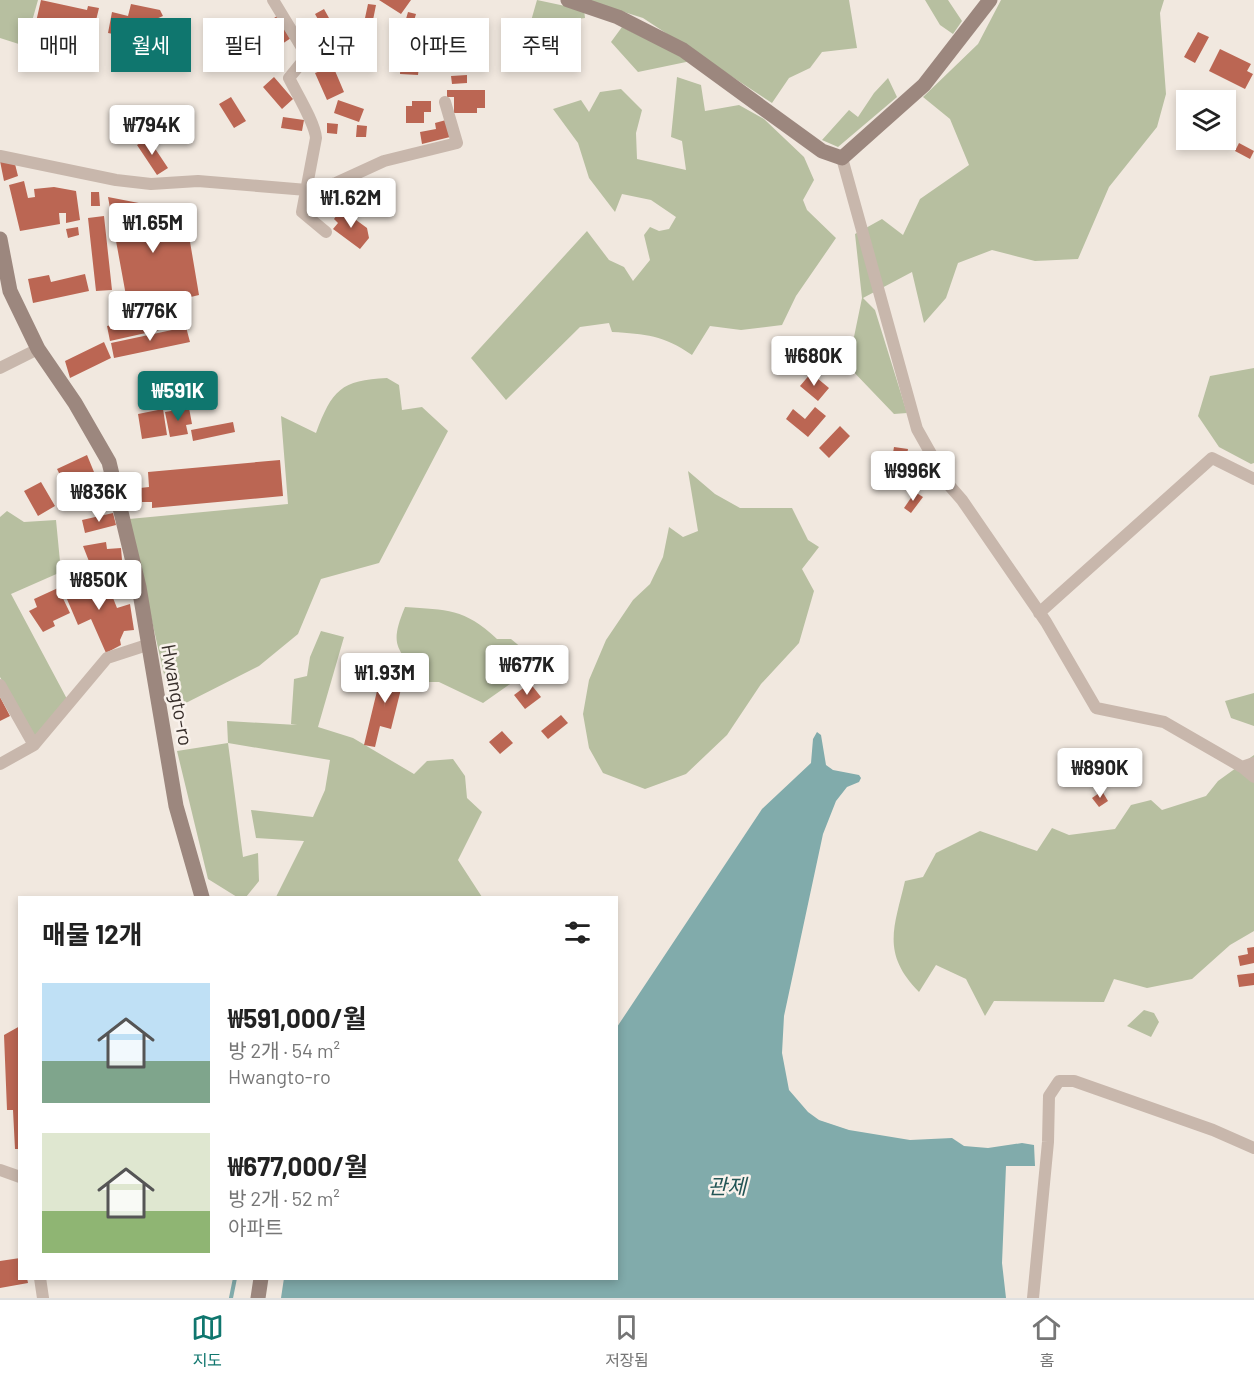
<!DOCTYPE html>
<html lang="ko">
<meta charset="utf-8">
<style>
body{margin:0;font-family:Barlow,"Noto Sans KR",sans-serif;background:#f2f2f2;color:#222;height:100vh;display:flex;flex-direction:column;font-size:22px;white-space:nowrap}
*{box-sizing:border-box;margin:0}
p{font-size:20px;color:#767676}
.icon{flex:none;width:33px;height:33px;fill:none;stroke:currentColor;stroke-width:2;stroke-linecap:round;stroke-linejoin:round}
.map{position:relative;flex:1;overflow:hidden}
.drawer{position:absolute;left:18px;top:896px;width:600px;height:384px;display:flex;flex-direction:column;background:#fff;border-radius:0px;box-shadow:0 3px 9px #0003}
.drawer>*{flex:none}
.guide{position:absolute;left:18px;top:18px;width:600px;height:54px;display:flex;gap:12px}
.buttons{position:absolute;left:1176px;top:90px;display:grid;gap:12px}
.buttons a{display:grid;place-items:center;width:60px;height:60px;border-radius:0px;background:#fff;box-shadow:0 3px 9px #0003;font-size:30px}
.price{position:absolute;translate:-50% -51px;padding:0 14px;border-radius:6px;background:#fff;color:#222;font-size:20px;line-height:39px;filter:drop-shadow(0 2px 3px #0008)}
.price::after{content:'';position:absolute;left:50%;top:36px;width:18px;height:14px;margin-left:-9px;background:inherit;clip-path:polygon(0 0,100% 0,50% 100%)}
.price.current{background:#0f766e;color:#fff}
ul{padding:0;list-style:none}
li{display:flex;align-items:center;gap:18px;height:150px;padding:0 24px}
li span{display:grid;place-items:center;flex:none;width:168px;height:120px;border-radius:0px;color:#555}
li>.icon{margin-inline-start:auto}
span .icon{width:72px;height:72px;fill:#fffc;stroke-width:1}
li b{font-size:26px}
h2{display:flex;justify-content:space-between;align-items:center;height:72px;padding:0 24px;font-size:26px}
.chip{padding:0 21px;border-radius:0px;background:#fff;box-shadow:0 3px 9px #0003;font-size:21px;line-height:54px}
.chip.current{background:#0f766e;color:#fff}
.dock{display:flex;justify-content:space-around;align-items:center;height:84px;border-top:2px solid #e0e0e0;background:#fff;font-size:16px;color:#767676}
.dock a{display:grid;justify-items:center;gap:3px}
.dock .current{color:#0f766e}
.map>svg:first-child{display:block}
</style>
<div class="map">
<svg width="1254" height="1298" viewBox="0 0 1254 1298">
<rect width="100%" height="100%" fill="#f1e8df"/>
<path fill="#b7bfa0" d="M0,0H38L25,46L0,38Z
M537,0L584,10L585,18L560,21L557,38L529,28Z
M586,0H849L857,48L822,52L810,68L789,78L772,103L643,18Z
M925,0H948L962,21L953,34L940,25Z
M1001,0H1164L1160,13L1166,94L1157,127L1109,187L1078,259L1035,261L992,250L958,263L946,298L924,323L912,272L863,298L875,310L907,413L894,414L848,366L862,298L855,234L882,219L903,235L920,199L969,165L950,119L923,97L978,44Z
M622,27L691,61L638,72L611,42Z
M677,77L701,85L705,111L739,105L764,119L804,157L814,180L803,200L807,210L836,238L796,296L782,325L741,330L710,326L692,355C663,335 646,334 612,332L609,323L580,327L506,400L471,358L587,231L609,260L624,267L633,281L650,260L644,235L650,227L659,231L669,229L676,217L651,200L622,194L615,212L589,178L578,143L553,109L581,100L589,112L600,92L621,89L642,110L636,133L637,159L686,170L682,141L671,137Z
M888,78L897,97L838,147L822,140L849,110L858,117L874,93Z
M1254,368V463L1251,464L1219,447L1198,416L1210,376Z
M387,378L399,385L402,410L422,407L448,431L379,563L321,579L298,634L259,666L172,710L129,519L288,504L281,416L316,433C332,390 341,380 387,378Z
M688,471L715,494L740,508H792L808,540L819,547L802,569L814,591L799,643L761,684L727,735L686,774L645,789L603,773L589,748L583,714L589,680L606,640L633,600L650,584L663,557L669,527L683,537L698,531Z
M7,511L24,522L56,520L61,572L11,594L67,699L33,738L0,677V517Z
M405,607C447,610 464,608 497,639H511L540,663L483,703L439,682H424C400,649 387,650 405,607Z
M321,631L344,637L318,727L353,738L414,774L427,761L453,759L465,776L467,798L482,812L458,860L482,897H276L304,841L256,838L251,810L313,817L325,790L330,760L228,743L243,857L258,853L259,881L246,897H237L208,879L177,751L228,743L227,721L297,725L291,724L294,679L307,676L310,657Z
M1254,693V726L1231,718L1225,701Z
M1254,755V931L1230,945L1192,979L1147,988L1114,979L1104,1002L994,1001L985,1016L966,979L936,965L919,992C881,953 894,928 905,881L923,877L936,853L980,831L1037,851L1052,828L1069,835L1115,829L1131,805L1151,800L1162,810L1206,796L1218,781Z
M1144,1010L1154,1013L1159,1022L1151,1037L1127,1026Z"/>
<path fill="#81abab" d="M817,732L821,735L826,765L833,770L859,775L861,778L859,782L847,787L836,801L823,834L784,1016L782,1053L789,1090L808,1112L819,1120L849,1130L910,1140L952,1138L964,1146L988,1148L1022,1143L1034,1145L1035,1166H1006L1002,1263L1006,1298H281L284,1278H616L617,1027L762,809L811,763L813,739Z"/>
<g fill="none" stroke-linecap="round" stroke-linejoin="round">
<path stroke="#81abab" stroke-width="4" d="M231,1298L235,1278"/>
</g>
<path fill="#bb6653" d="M41,0L87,10L88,6L99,8L84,70L28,57Z
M379,0H411L401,14Z
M131,4L160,10L163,16L156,19L188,26L184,48L108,33L112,12L128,16Z
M368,4L376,5L373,20L365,18Z
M324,9L334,27L325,32L315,14Z
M408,12L416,14L411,31L403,29Z
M277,16L291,38L276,48L261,27Z
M236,19L240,29L224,35L220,26Z
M356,29H364V42H356Z
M1198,32L1209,37L1195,63L1184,57Z
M1220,49L1251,64L1247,71L1253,74L1245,89L1209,71Z
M401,57L420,58L418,75L400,74Z
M330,59L344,92L327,100L315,73L323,70L320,63Z
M467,75V83L452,84L451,76Z
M274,77L293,99L282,109L263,87Z
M447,90H485V108H477V113H454V97H447Z
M231,97L246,121L234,128L219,104Z
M338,100L364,109L359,122L334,113Z
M412,101H431V112H424V123H406V106H412Z
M185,105L194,121L162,139L153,122Z
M283,117L304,120L302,131L281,128Z
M446,120L450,137L422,144L420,132L436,129L435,123Z
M327,123L338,124L337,134L327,133Z
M357,125L367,126L366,137H356Z
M148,138L168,168L157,175L137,145Z
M1239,143L1254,151L1250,159L1235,151Z
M0,161L15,164L18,176L4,181Z
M24,181L28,198L35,197L34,189L54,187L76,191L80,220L66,223V213H59L60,224L20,231L9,185Z
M91,192H99L100,206H91Z
M108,197L185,212L199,295L129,312Z
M341,209L367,228L369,238L360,249L333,229L338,223L334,219Z
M104,216L112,290L96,291L88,218Z
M78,227L79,235L68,238L66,229Z
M85,274L89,291L33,303L28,279L49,275L51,282Z
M182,309L186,324L110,341L107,326Z
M186,327L190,342L114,358L111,343Z
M104,342L111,358L70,378L65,361Z
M811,373L829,388L818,401L800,386Z
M815,407L826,416L808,437L786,419L793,409L805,419Z
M189,408L192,424L186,425L188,434L170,437L165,412Z
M163,409L167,435L142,439L138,414Z
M233,422L235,432L193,441L191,430Z
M840,426L850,436L829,458L819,448Z
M894,447L908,449L906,460L919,463L916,481L889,476Z
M87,455L94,472L65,485L57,469Z
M280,460L283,496L152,508V502H142L140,488L149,487L148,472Z
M41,482L55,506L38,516L24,491Z
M915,492L923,497L911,513L904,508Z
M113,513L116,525L85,533L82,520Z
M106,542L107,549L121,548L123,572L106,576L103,565L92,569L83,546Z
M85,574L94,593L109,588L117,608L130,604L134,630L124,631L120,640L121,645L106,653L91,619L78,625L61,585Z
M58,588L70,613L53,621L55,626L43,632L29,611L37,607L34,599Z
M383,666L393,668L384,707L394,670L405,673L391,729L380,726L375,747L364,745Z
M530,683L541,697L525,709L514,695Z
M0,697L10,716L0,721Z
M561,715L568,723L548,739L541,731Z
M502,731L513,743L500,754L489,742Z
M1102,791L1108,801L1099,807L1092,798Z
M1254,947V963L1240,966L1238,956L1248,954L1247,948Z
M1254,973V985L1239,987L1237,975Z
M20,1026V1149H15L13,1110H7L4,1035Z
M20,1258V1278H27L28,1283L0,1288V1261Z"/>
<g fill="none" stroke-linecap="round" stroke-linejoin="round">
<path stroke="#c8b7ac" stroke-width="12" d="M273,0L307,56L289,78C297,94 315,123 316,138L302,212L326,232
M307,56L350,28
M0,156L116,180L151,184L198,181L307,190L336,183L384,161L457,143L445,102
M842,158L917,429L948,484L962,500L1046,622L1096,708L1164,722L1242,767L1254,763
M0,368L38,349
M1039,613L1212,458L1254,479
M0,685L34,745
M0,764L34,745L107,658L147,645
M1242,767L1254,777
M0,1170L20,1177
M40,1278L43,1298
M1033,1298L1048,1142L1049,1096L1059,1081H1074L1213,1130L1254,1148"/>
<path stroke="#9c877e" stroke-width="15" d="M568,0L618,17L683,50L822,151L842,158L924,85L990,0
M0,239L10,291L38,349L75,403L109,462L139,587L176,806L202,897
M258,1298L261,1278"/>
</g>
<g text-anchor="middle" stroke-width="5" stroke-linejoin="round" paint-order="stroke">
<g font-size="20" fill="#372e2a" stroke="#f9f2ec">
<text transform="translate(177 695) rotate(80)" y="7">Hwangto-ro</text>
</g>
<g font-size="21" font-style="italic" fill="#235555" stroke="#f9f2ec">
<text x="727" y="1194">관제</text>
</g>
</g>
</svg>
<div class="buttons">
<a><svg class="icon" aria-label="layers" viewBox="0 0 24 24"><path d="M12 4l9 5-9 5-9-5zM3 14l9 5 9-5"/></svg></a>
</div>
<b class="price" style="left:152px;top:156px">₩794K</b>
<b class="price" style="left:351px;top:229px">₩1.62M</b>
<b class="price" style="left:153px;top:254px">₩1.65M</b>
<b class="price" style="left:150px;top:342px">₩776K</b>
<b class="price" style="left:814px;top:387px">₩680K</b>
<b class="price current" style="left:178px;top:422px">₩591K</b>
<b class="price" style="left:913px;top:502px">₩996K</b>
<b class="price" style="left:99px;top:523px">₩836K</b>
<b class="price" style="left:99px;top:611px">₩850K</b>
<b class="price" style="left:527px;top:696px">₩677K</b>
<b class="price" style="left:385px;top:704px">₩1.93M</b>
<b class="price" style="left:1100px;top:799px">₩890K</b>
<div class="guide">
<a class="chip">매매</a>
<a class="chip current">월세</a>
<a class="chip">필터</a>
<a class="chip">신규</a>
<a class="chip">아파트</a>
<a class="chip">주택</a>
</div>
<section class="drawer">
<h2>매물 12개<svg class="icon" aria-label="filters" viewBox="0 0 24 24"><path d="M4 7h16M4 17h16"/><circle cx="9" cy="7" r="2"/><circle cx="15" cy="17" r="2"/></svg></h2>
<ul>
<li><span style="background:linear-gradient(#bfe0f5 65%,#7fa58c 0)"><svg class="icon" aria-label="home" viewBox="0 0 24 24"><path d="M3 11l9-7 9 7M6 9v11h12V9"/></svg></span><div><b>₩591,000/월</b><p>방 2개 · 54 m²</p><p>Hwangto-ro</p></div></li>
<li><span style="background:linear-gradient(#dfe7d0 65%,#8fb573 0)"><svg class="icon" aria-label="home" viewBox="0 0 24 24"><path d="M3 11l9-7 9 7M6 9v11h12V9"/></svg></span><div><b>₩677,000/월</b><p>방 2개 · 52 m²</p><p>아파트</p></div></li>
</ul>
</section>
</div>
<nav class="dock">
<a class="current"><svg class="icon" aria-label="map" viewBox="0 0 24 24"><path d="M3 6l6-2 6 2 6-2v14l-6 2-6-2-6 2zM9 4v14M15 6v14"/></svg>지도</a>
<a><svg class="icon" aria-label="saved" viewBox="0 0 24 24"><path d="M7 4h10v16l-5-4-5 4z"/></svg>저장됨</a>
<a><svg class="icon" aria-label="home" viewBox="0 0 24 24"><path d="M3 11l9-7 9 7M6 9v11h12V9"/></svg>홈</a>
</nav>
